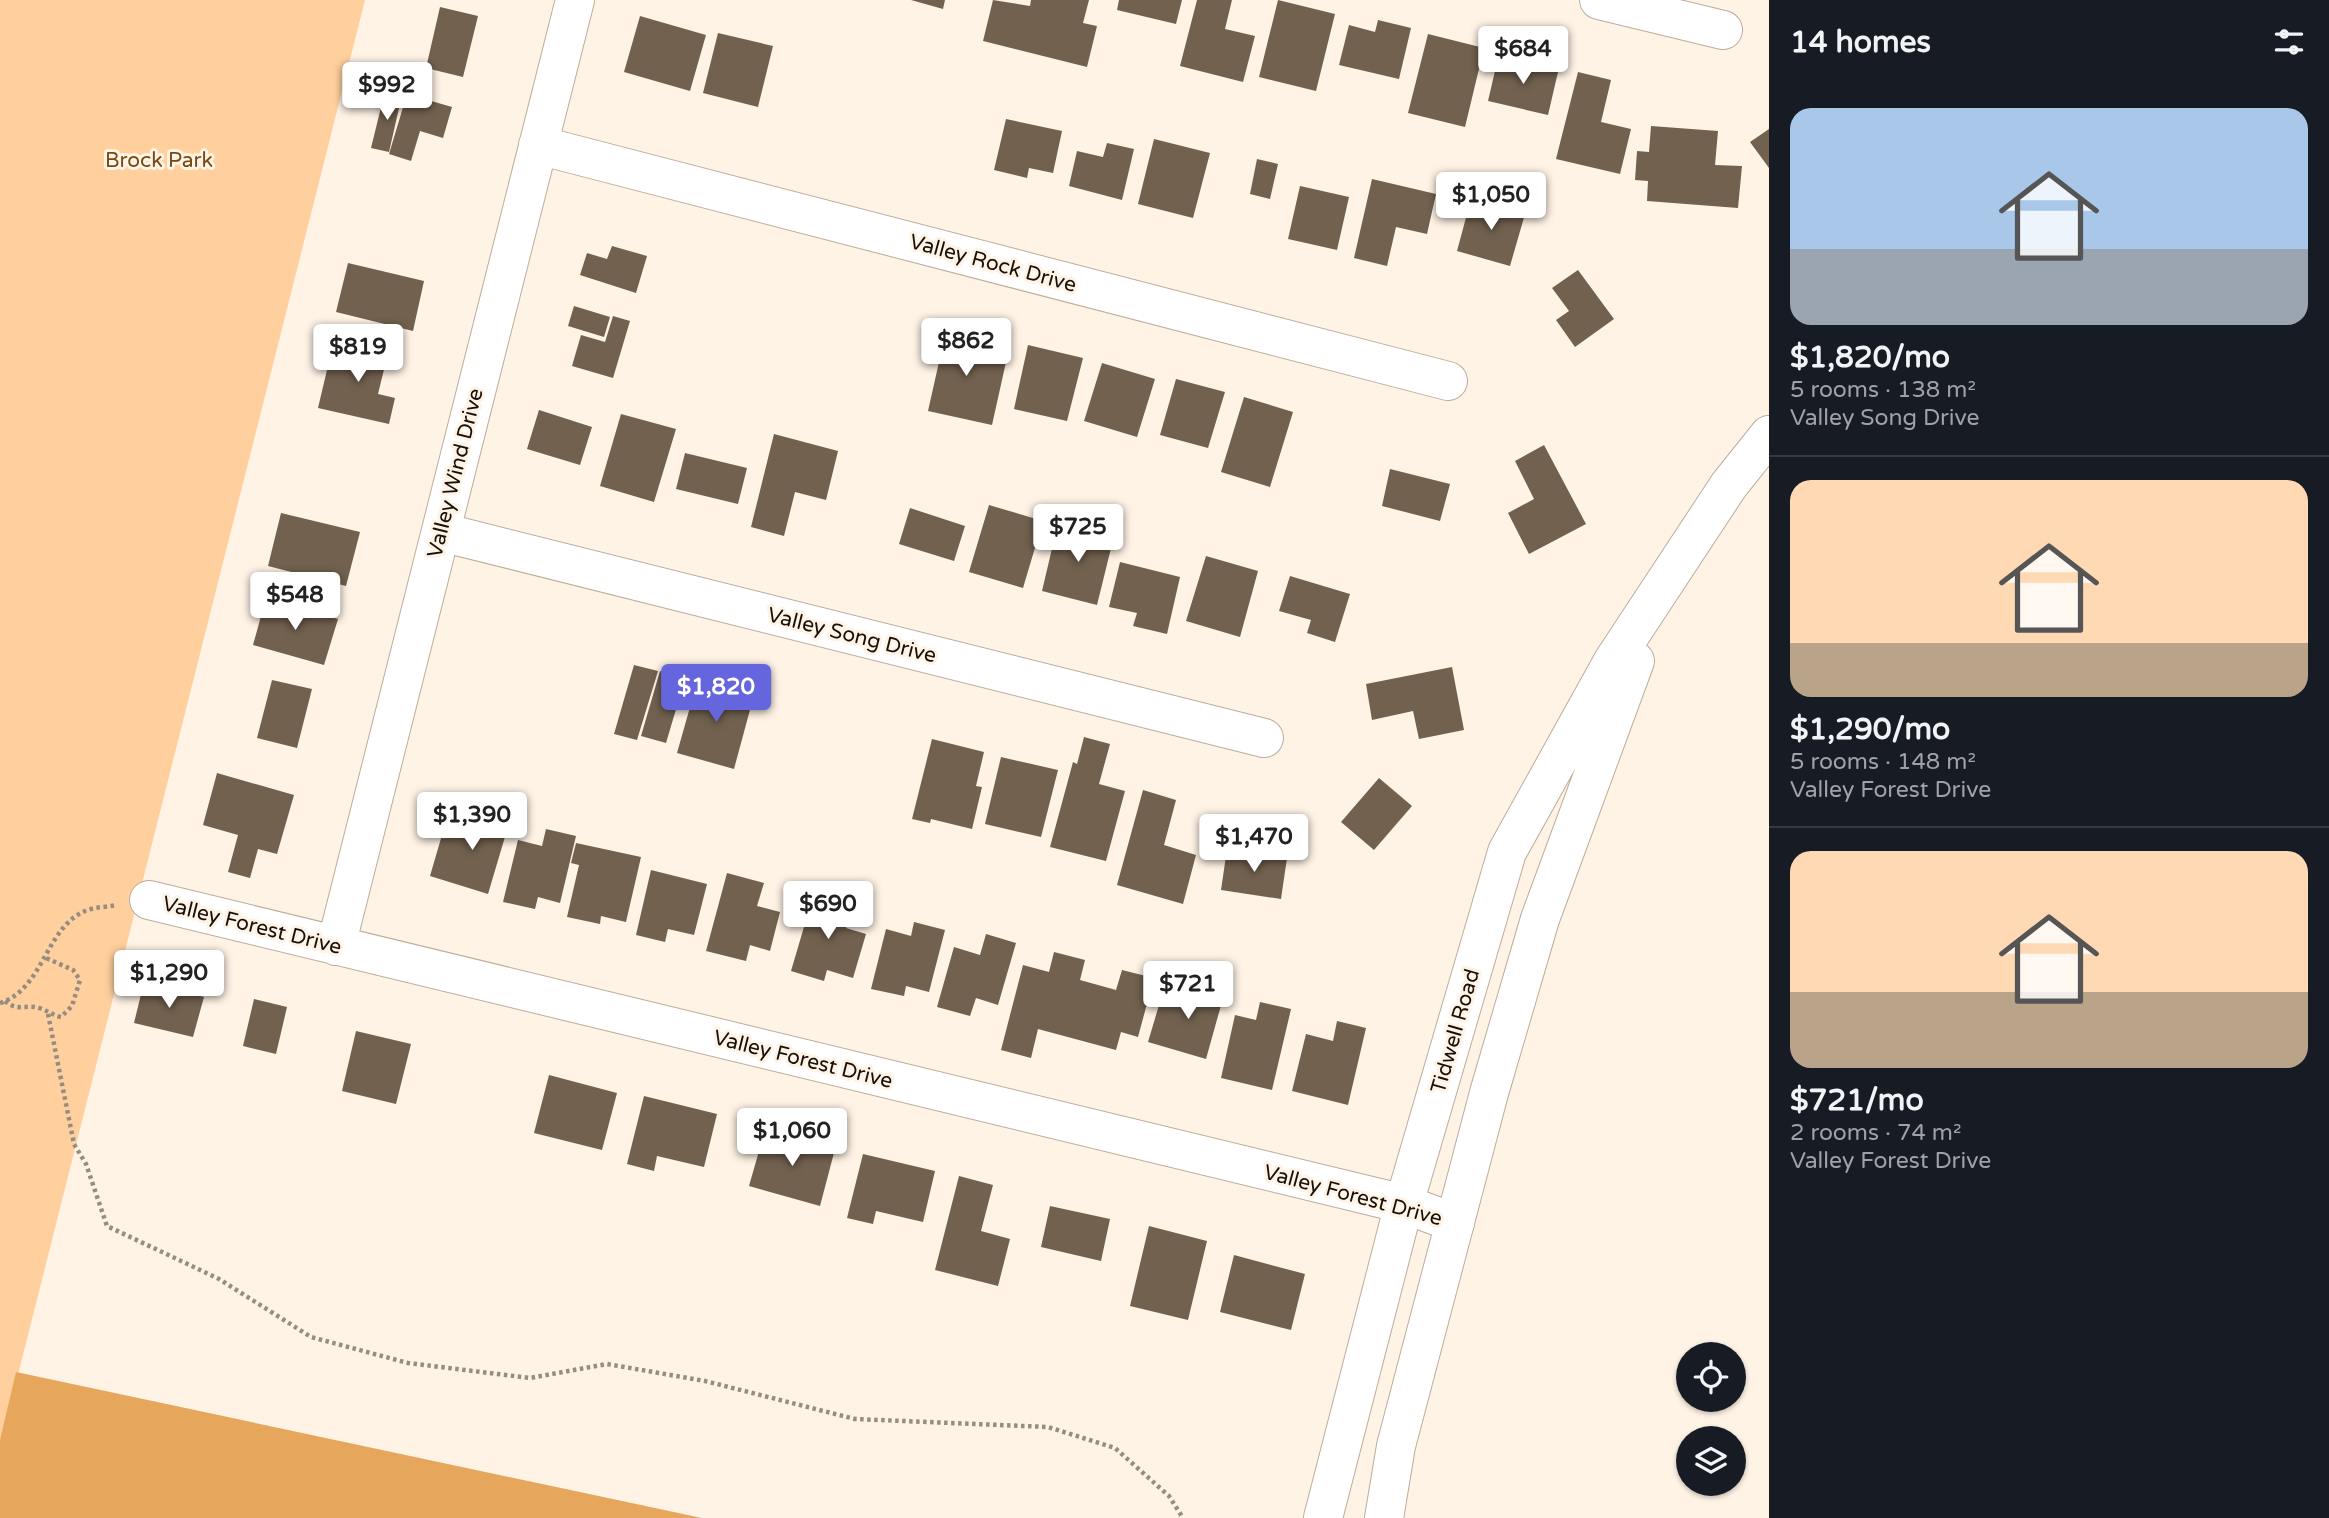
<!DOCTYPE html>
<meta charset="utf-8">
<style>
body{margin:0;font-family:"Varela Round",sans-serif;background:#20242c;color:#f1f3f6;height:100vh;display:flex;flex-direction:column;font-size:26px;white-space:nowrap}
*{box-sizing:border-box;margin:0}
p{font-size:23px;color:#9ea1a6}
.icon{flex:none;width:38px;height:38px;fill:none;stroke:currentColor;stroke-width:2;stroke-linecap:round;stroke-linejoin:round}
.map{position:relative;flex:1;overflow:hidden}
.drawer{display:flex;flex-direction:column;background:#171b24;width:560px}
.drawer>*{flex:none}
.fabs{position:absolute;left:1676px;top:1342px;display:grid;gap:14px}
.fabs a{display:grid;place-items:center;width:70px;height:70px;border-radius:50%;background:#171b24;box-shadow:0 2px 5px #0004;font-size:35px}
.price{position:absolute;translate:-50% -60px;padding:0 16px;border-radius:7px;background:#fff;color:#222;font-size:23px;line-height:46px;filter:drop-shadow(0 2px 4px #0008)}
.price::after{content:'';position:absolute;left:50%;top:42px;width:21px;height:16px;margin-left:-10px;background:inherit;clip-path:polygon(0 0,100% 0,50% 100%)}
.price.on{background:#6565de;color:#fff}
ul{padding:0;list-style:none}
li{display:grid;align-content:center;gap:14px;height:371px;padding:0 21px}
li+li{border-top:2px solid #363941}
li span{display:grid;place-items:center;height:217px;border-radius:21px;color:#555}
li>.icon{margin-inline-start:auto}
span .icon{width:126px;height:126px;fill:#fffc;stroke-width:1}
li b{font-size:30px}
h2{display:flex;justify-content:space-between;align-items:center;height:84px;padding:0 21px;font-size:30px}
main{display:flex;flex:1;min-height:0}
.map>svg:first-child{display:block}
</style>
<main>
<div class="map">
<svg width="1769" height="1518" viewBox="0 0 1769 1518">
<rect width="100%" height="100%" fill="#fff3e6"/>
<path fill="#ffd09d" d="M0,0H365L0,1446Z"/>
<path fill="#e6a75d" d="M16,1372L702,1518H0V1440Z"/>
<path fill="#72614f" d="M911,0H945L943,9Z
M993,0L1030,6L1031,0H1089L1083,23L1097,26L1087,67L983,41Z
M1119,0H1182L1176,24L1117,10Z
M1197,0H1232L1225,29L1255,36L1243,82L1180,66Z
M1278,0L1335,14L1316,91L1259,77Z
M440,7L478,16L463,77L426,68Z
M640,16L706,35L690,91L624,72Z
M1378,20L1411,28L1399,79L1339,65L1349,25L1375,32Z
M718,33L773,46L758,107L703,93Z
M1428,34L1484,48L1465,127L1408,113Z
M1498,58L1558,72L1548,115L1488,101Z
M1578,72L1611,80L1601,122L1631,129L1620,174L1556,159Z
M385,91L402,95L389,152L371,148Z
M407,94L452,107L443,138L420,131L411,161L389,154Z
M1006,119L1062,131L1053,173L1029,168L1027,178L994,170Z
M1651,126L1718,131L1715,165L1742,166L1738,208L1647,201L1648,181L1635,180L1637,151L1649,152Z
M1769,129V168L1750,142Z
M1154,139L1210,153L1193,218L1138,204Z
M1107,143L1134,149L1122,200L1069,186L1077,151L1103,157Z
M1257,159L1278,164L1270,199L1250,194Z
M1372,179L1436,194L1427,234L1396,227L1387,266L1354,258Z
M1300,186L1349,197L1337,250L1288,239Z
M1471,199L1525,214L1510,266L1457,251Z
M612,246L647,256L636,293L580,275L587,253L607,259Z
M348,263L424,281L413,331L336,312Z
M1578,270L1614,319L1575,347L1556,320L1569,311L1552,288Z
M574,306L610,317L604,337L568,326Z
M613,316L630,321L613,378L572,366L581,335L605,342Z
M948,322L984,330L978,356L1006,362L992,425L928,411Z
M354,341L389,349L378,394L395,398L389,424L318,408L331,353L350,357Z
M1028,345L1083,358L1067,421L1014,409Z
M1102,363L1155,379L1137,437L1084,421Z
M1176,379L1225,392L1208,448L1160,435Z
M1244,397L1293,412L1270,487L1221,472Z
M539,410L592,427L580,465L527,449Z
M621,414L676,429L654,502L600,486Z
M774,434L838,451L826,500L795,492L784,536L751,527Z
M1544,445L1586,524L1529,554L1508,513L1534,499L1515,461Z
M685,453L747,468L738,504L676,489Z
M1390,469L1450,484L1440,521L1382,506Z
M989,505L1043,521L1023,588L969,572Z
M910,508L965,526L954,561L899,544Z
M281,513L360,532L346,586L268,566Z
M1058,523L1114,536L1097,605L1042,591Z
M1206,556L1258,571L1240,637L1186,621Z
M1120,562L1180,577L1167,634L1133,626L1137,613L1109,607Z
M1290,576L1350,594L1335,642L1307,633L1311,620L1279,611Z
M266,598L338,619L324,665L253,645Z
M634,665L658,671L637,740L614,734Z
M1452,667L1464,730L1419,739L1413,711L1372,720L1366,684Z
M660,671L685,679L666,743L641,736Z
M698,679L754,695L734,769L677,753Z
M272,680L312,689L297,748L257,738Z
M1084,737L1110,744L1099,784L1125,791L1106,861L1050,847L1073,762L1077,764Z
M932,739L984,752L976,786L982,787L972,829L931,819L930,823L912,819Z
M1001,757L1058,770L1041,837L985,824Z
M217,773L294,795L277,854L258,849L250,878L228,872L238,835L203,825Z
M1379,778L1412,806L1374,850L1341,822Z
M1143,790L1176,800L1164,845L1196,855L1183,904L1117,885Z
M471,808L510,820L488,894L430,876L444,828L463,833Z
M546,829L576,836L560,903L538,897L535,909L503,902L518,840L542,846Z
M576,843L641,857L626,922L601,916L600,924L567,917L579,865L571,863Z
M1227,849L1287,858L1281,899L1221,890Z
M651,870L707,884L694,935L668,929L665,942L636,935Z
M727,873L764,883L757,906L780,912L770,951L750,945L746,961L706,951Z
M814,893L853,905L846,928L866,934L853,978L827,970L824,981L791,971Z
M914,922L945,930L929,992L906,986L904,996L871,989L886,929L911,936Z
M986,934L1016,943L998,1005L976,998L970,1016L937,1007L954,947L980,955Z
M1054,952L1085,960L1080,980L1116,990L1122,970L1154,978L1138,1037L1121,1032L1116,1050L1038,1029L1031,1058L1001,1050L1023,965L1049,972Z
M1194,981L1225,991L1206,1059L1148,1042L1162,995L1187,1003Z
M144,982L204,997L193,1037L134,1023Z
M254,999L287,1007L276,1054L243,1046Z
M1260,1002L1291,1009L1272,1090L1221,1078L1235,1015L1256,1020Z
M1337,1021L1366,1028L1348,1105L1292,1091L1306,1034L1333,1041Z
M356,1031L411,1044L396,1104L342,1091Z
M549,1075L617,1093L602,1150L534,1133Z
M644,1096L717,1114L704,1167L657,1156L654,1171L627,1164Z
M765,1130L835,1149L820,1206L749,1186Z
M863,1154L935,1171L923,1222L876,1211L873,1224L847,1218Z
M959,1176L993,1185L981,1231L1010,1239L998,1286L935,1270Z
M1050,1206L1110,1219L1101,1261L1041,1247Z
M1149,1226L1207,1241L1188,1320L1130,1306Z
M1234,1255L1305,1274L1291,1330L1220,1312Z"/>
<g fill="none" stroke-linecap="round" stroke-linejoin="round">
<g stroke="#beac98" stroke-width="40">
<path id="minor" d="M1599,0L1723,30
M538,145L1448,381
M441,532L1264,738
M149,900L1404,1204L1455,1223
M336,946L575,0"/>
</g>
<g stroke="#beac98" stroke-width="40">
<path id="major" d="M1323,1518L1404,1204L1507,852L1613,661L1729,485L1769,435
M1384,1518L1396,1446L1489,1093L1540,919L1635,661"/>
</g>
<path stroke="#968d82" stroke-width="4.5" stroke-dasharray="3.5 3.5" stroke-linecap="butt" d="M5,1001C17,1012 26,1004 39,1008C47,1010 52,1015 61,1017L72,1006L80,980L73,970L46,958
M0,1003C44,989 45,928 85,911C94,907 107,907 117,905
M48,1014L74,1144L86,1164L107,1226L219,1279L311,1337L408,1363L530,1378L607,1364L705,1381L855,1419L1048,1427L1115,1448L1169,1496L1183,1518"/>
<use href="#minor" stroke="#fff" stroke-width="38"/>
<use href="#major" stroke="#fff" stroke-width="38"/>
</g>
<g text-anchor="middle" stroke-width="6" stroke-linejoin="round" paint-order="stroke">
<g font-size="21" fill="#754b13" stroke="#fff3e6">
<text x="159" y="167">Brock Park</text>
</g>
<g font-size="21" fill="#171009" stroke="#fff3e6">
<text transform="translate(993 263) rotate(15)" y="7">Valley Rock Drive</text>
<text transform="translate(455 473) rotate(-76)" y="7">Valley Wind Drive</text>
<text transform="translate(852 635) rotate(14)" y="7">Valley Song Drive</text>
<text transform="translate(252 925) rotate(14)" y="7">Valley Forest Drive</text>
<text transform="translate(1455 1031) rotate(-74)" y="7">Tidwell Road</text>
<text transform="translate(803 1059) rotate(14)" y="7">Valley Forest Drive</text>
<text transform="translate(1353 1195) rotate(15)" y="7">Valley Forest Drive</text>
</g>
</g>
</svg>
<div class="fabs">
<a><svg class="icon" aria-label="locate" viewBox="0 0 24 24"><circle cx="12" cy="12" r="6"/><path d="M12 2v4M12 18v4M2 12h4M18 12h4"/></svg></a>
<a><svg class="icon" aria-label="layers" viewBox="0 0 24 24"><path d="M12 4l9 5-9 5-9-5zM3 14l9 5 9-5"/></svg></a>
</div>
<b class="price" style="left:1523px;top:86px">$684</b>
<b class="price" style="left:387px;top:122px">$992</b>
<b class="price" style="left:1491px;top:232px">$1,050</b>
<b class="price" style="left:966px;top:378px">$862</b>
<b class="price" style="left:358px;top:384px">$819</b>
<b class="price" style="left:1078px;top:564px">$725</b>
<b class="price" style="left:295px;top:632px">$548</b>
<b class="price on" style="left:716px;top:724px">$1,820</b>
<b class="price" style="left:472px;top:852px">$1,390</b>
<b class="price" style="left:1254px;top:874px">$1,470</b>
<b class="price" style="left:828px;top:941px">$690</b>
<b class="price" style="left:169px;top:1010px">$1,290</b>
<b class="price" style="left:1188px;top:1021px">$721</b>
<b class="price" style="left:792px;top:1168px">$1,060</b>
</div>
<section class="drawer">
<h2>14 homes<svg class="icon" aria-label="filters" viewBox="0 0 24 24"><path d="M4 7h16M4 17h16"/><circle cx="9" cy="7" r="2"/><circle cx="15" cy="17" r="2"/></svg></h2>
<ul>
<li><span style="background:linear-gradient(#a9c7e8 65%,#9aa5b1 0)"><svg class="icon" aria-label="home" viewBox="0 0 24 24"><path d="M3 11l9-7 9 7M6 9v11h12V9"/></svg></span><div><b>$1,820/mo</b><p>5 rooms · 138 m²</p><p>Valley Song Drive</p></div></li>
<li><span style="background:linear-gradient(#ffd9b3 75%,#b9a48a 0)"><svg class="icon" aria-label="home" viewBox="0 0 24 24"><path d="M3 11l9-7 9 7M6 9v11h12V9"/></svg></span><div><b>$1,290/mo</b><p>5 rooms · 148 m²</p><p>Valley Forest Drive</p></div></li>
<li><span style="background:linear-gradient(#ffd9b3 65%,#b9a48a 0)"><svg class="icon" aria-label="home" viewBox="0 0 24 24"><path d="M3 11l9-7 9 7M6 9v11h12V9"/></svg></span><div><b>$721/mo</b><p>2 rooms · 74 m²</p><p>Valley Forest Drive</p></div></li>
</ul>
</section>
</main>
